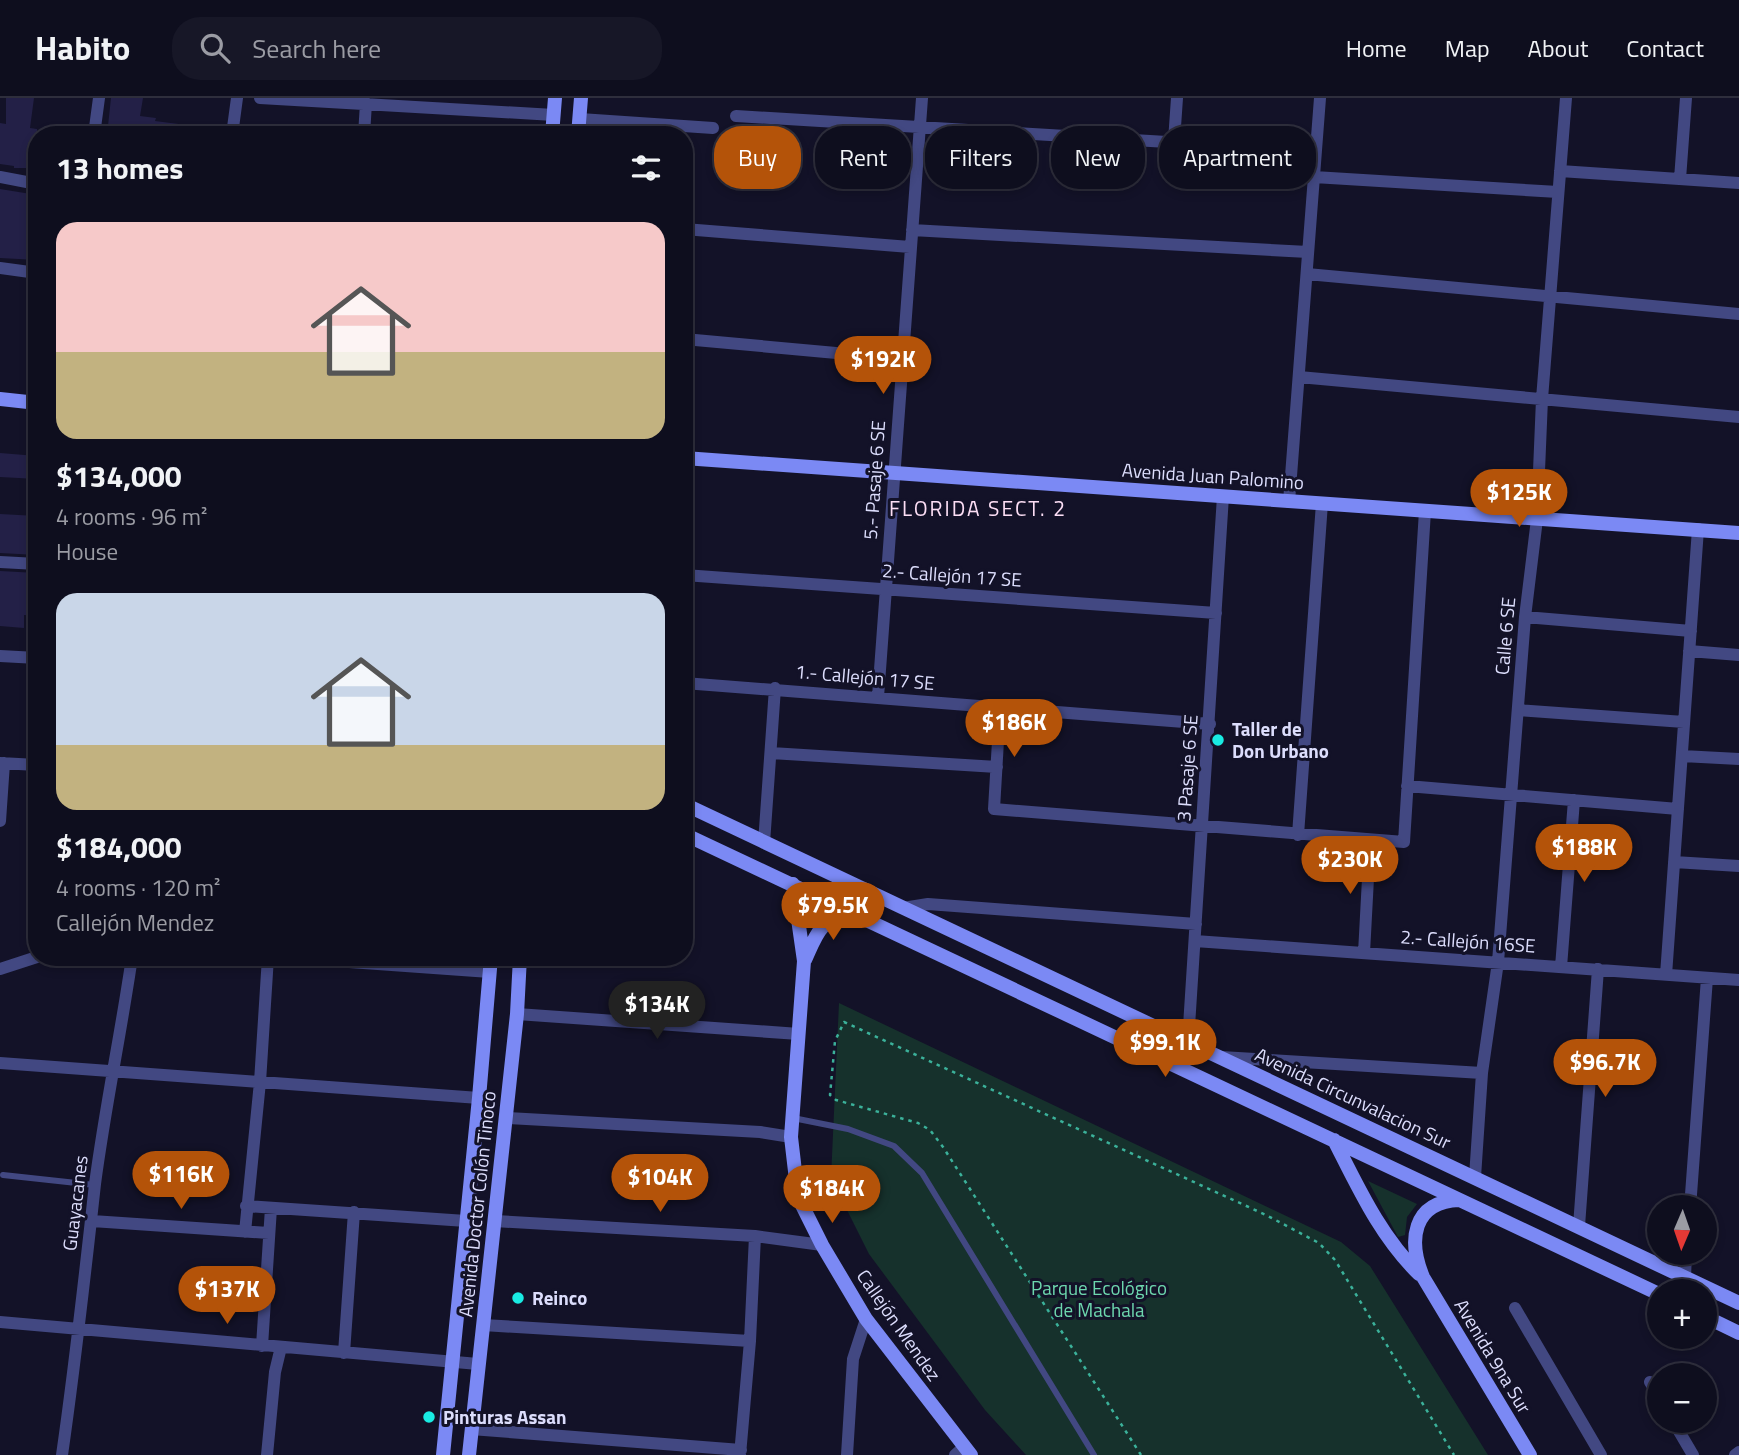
<!DOCTYPE html>
<meta charset="utf-8">
<style>
body{margin:0;font-family:"Titillium Web",sans-serif;background:#171727;color:#f1f3f6;height:100vh;display:flex;flex-direction:column;font-size:26px;white-space:nowrap}
*{box-sizing:border-box;margin:0}
p{font-size:23px;color:#9b9ca4}
.icon{flex:none;width:38px;height:38px;fill:none;stroke:currentColor;stroke-width:2;stroke-linecap:round;stroke-linejoin:round}
.map{position:relative;flex:1;overflow:hidden}
.drawer{position:absolute;left:28px;top:28px;width:665px;height:840px;display:flex;flex-direction:column;background:#0e0e1e;border-radius:28px;box-shadow:0 4px 10px #0003,0 0 0 2px #2e2e3c}
.drawer>*{flex:none}
.banner{position:absolute;left:714px;top:28px;width:665px;height:63px;display:flex;gap:14px}
.needle{width:46px;rotate:182deg}
.buttons{position:absolute;left:1647px;top:1097px;display:grid;gap:14px}
.buttons a{display:grid;place-items:center;width:70px;height:70px;border-radius:50%;background:#0e0e1e;box-shadow:0 4px 10px #0003,0 0 0 2px #2e2e3c;font-size:35px}
.price{position:absolute;translate:-50% -60px;padding:0 16px;border-radius:24px;background:#b45309;color:#fff;font-size:23px;line-height:46px;filter:drop-shadow(0 2px 4px #0008)}
.price::after{content:'';position:absolute;left:50%;top:42px;width:21px;height:16px;margin-left:-10px;background:inherit;clip-path:polygon(0 0,100% 0,50% 100%)}
.price.active{background:#222;color:#fff}
ul{padding:0;list-style:none}
li{display:grid;align-content:center;gap:14px;height:371px;padding:0 28px}
li span{display:grid;place-items:center;height:217px;border-radius:21px;color:#555}
li>.icon{margin-inline-start:auto}
span .icon{width:126px;height:126px;fill:#fffc;stroke-width:1}
li b{font-size:30px}
h2{display:flex;justify-content:space-between;align-items:center;height:84px;padding:0 28px;font-size:30px}
.chip{padding:0 24px;border-radius:28px;background:#0e0e1e;box-shadow:0 4px 10px #0003,0 0 0 2px #2e2e3c;font-size:24px;line-height:63px}
.chip.active{background:#b45309;color:#fff}
header{display:flex;align-items:center;gap:42px;box-sizing:border-box;height:98px;padding:0 35px;background:#0e0e1e;border-bottom:2px solid #2e2e3c}
header strong{font-size:33px}
nav{display:flex;gap:38px;margin-inline-start:auto;font-size:24px}
.search{width:490px;height:63px;background:#171727;display:flex;align-items:center;gap:18px;box-sizing:border-box;padding:0 24px;border-radius:28px;color:#9b9ca4;font-size:26px}
.map>svg:first-child{display:block}
</style>
<header>
<strong>Habito</strong>
<div class="search"><svg class="icon" aria-label="search" viewBox="0 0 24 24"><circle cx="10" cy="10" r="6"/><path d="M15 15l6 6"/></svg>Search here</div>
<nav><a>Home</a><a>Map</a><a>About</a><a>Contact</a></nav>
</header>
<div class="map">
<svg width="1739" height="1357" viewBox="0 0 1739 1357">
<rect width="100%" height="100%" fill="#131228"/>
<path fill="#16312c" d="M839,905L1341,1144L1370,1168L1488,1357H1026L985,1312L869,1156L831,1080Z
M1368,1083L1417,1106L1407,1119L1405,1137L1398,1139Z"/>
<path fill="#232047" d="M6,0H34L30,30L37,31V70H14V68L0,66V25L6,26Z
M111,0H143L140,18L156,20L155,23L202,29V37H107Z
M0,91L37,97V162L0,160Z
M0,355L37,358V381L0,379Z
M0,416L37,418V457L0,455Z
M0,473L37,475V518L24,517V530L0,528Z"/>
<g fill="none" stroke-linecap="round" stroke-linejoin="round">
<path stroke="#3bb19a" stroke-width="2.5" stroke-dasharray="3.5 5" stroke-linecap="butt" d="M1141,1357L943,1049L930,1032L918,1025L836,1002L830,997L835,943L844,924L1266,1117L1319,1145L1335,1162L1454,1357"/>
<path stroke="#424882" stroke-width="6" d="M793,1020L848,1031L894,1048L922,1075L1094,1357
M3,1077L95,1087"/>
<path stroke="#424882" stroke-width="12" d="M260,0L554,17
M736,18L1316,53
M580,21L713,30
M94,37L99,0
M232,37L237,0
M364,37L366,5
M1174,43L1177,0
M1560,73L1739,85
M0,79L37,86
M1314,79L1558,94
M1680,81L1686,0
M684,131L910,149
M912,132L1308,154
M0,170L37,175
M1307,176L1739,216
M684,241L902,261
M1299,279L1739,319
M1289,404L1320,0
M0,464L37,466
M684,477L1216,515
M1525,519L1691,533
M1689,553L1739,557
M0,558L37,560
M684,585L1210,626
M878,599L922,0
M1000,609L994,711L1404,744L1425,413
M1518,612L1684,624
M771,655L997,669
M1682,658L1739,661
M0,665L37,667
M1407,688L1678,711
M0,723L4,665
M1298,737L1322,405
M764,745L775,590
M1674,764L1739,768
M903,810L928,806L1196,826
M1195,843L1739,882
M1364,855L1370,743
M279,859L490,874
M1561,869L1574,702
M0,871L37,859
M1666,877L1698,431
M517,916L799,936
M1188,944L1223,398
M1221,959L1482,975
M0,965L479,1000
M506,1020L760,1034L791,1039
M1475,1079L1482,975L1498,864L1525,519L1537,421L1542,301L1566,0
M246,1108L466,1123
M1690,1110L1707,880
M92,1123L269,1135
M495,1123L755,1138L822,1147
M1579,1128L1598,871
M245,1134L260,984L268,859
M1685,1180L1686,1155
M1515,1210L1601,1357
M0,1224L478,1266
M483,1227L750,1243
M262,1248L271,1110
M344,1255L354,1114
M1650,1284L1659,1299
M1673,1323L1693,1357
M471,1331L741,1352
M62,1357C75,1267 85,1177 95,1086C105,1010 121,935 132,859
M267,1357L275,1274L281,1249
M740,1357L750,1243L755,1138
M847,1357L853,1261L866,1221
M955,1357L964,1349
M1735,1357L1739,1354"/>
<path stroke="#7b89f4" stroke-width="14" d="M552,37L555,0
M578,37L581,0
M0,301L37,305
M684,360L1739,435
M684,706L1739,1205
M684,736L1659,1196
M793,786L804,863L791,1039L798,1099L822,1147L866,1221L971,1357
M805,862C818,833 819,824 851,814
M1334,1042C1358,1089 1380,1138 1419,1176
M1459,1102C1412,1104 1408,1143 1423,1179L1530,1357
M1704,1218L1739,1235
M443,1357L479,1000L491,859
M469,1357L517,916L520,859"/>
</g>
<g fill="#19ebe3" stroke="#131228" stroke-width="2.5">
<circle cx="1218" cy="642" r="7"/>
<circle cx="518" cy="1200" r="7"/>
<circle cx="429" cy="1319" r="7"/>
</g>
<g text-anchor="middle" stroke-width="6" stroke-linejoin="round" paint-order="stroke">
<g font-size="19" fill="#dcddfc" stroke="#131228">
<text transform="translate(1213 378) rotate(4)" y="7">Avenida Juan Palomino</text>
<text transform="translate(874 382) rotate(-86)" y="7">5.- Pasaje 6 SE</text>
<text transform="translate(952 477) rotate(4)" y="7">2.- Callejón 17 SE</text>
<text transform="translate(1505 538) rotate(-85)" y="7">Calle 6 SE</text>
<text transform="translate(865 579) rotate(5)" y="7">1.- Callejón 17 SE</text>
<text transform="translate(1187 670) rotate(-86)" y="7">3 Pasaje 6 SE</text>
<text transform="translate(1468 843) rotate(4)" y="7">2.- Callejón 16SE</text>
<text transform="translate(1353 1000) rotate(25)" y="7">Avenida Circunvalacion Sur</text>
<text transform="translate(75 1105) rotate(-83)" y="7">Guayacanes</text>
<text transform="translate(477 1106) rotate(-84)" y="7">Avenida Doctor Colón Tinoco</text>
<text transform="translate(899 1227) rotate(55)" y="7">Callejón Mendez</text>
<text transform="translate(1493 1258) rotate(59)" y="7">Avenida 9na Sur</text>
</g>
<g font-size="19" font-weight="bold" fill="#dcddfc" stroke="#131228" text-anchor="start">
<text x="1232" y="638">Taller de<tspan x="1232" dy="22">Don Urbano</tspan></text>
<text x="532" y="1207">Reinco</text>
<text x="443" y="1326">Pinturas Assan</text>
</g>
<g font-size="19" fill="#6dd7ae" stroke="#131228">
<text x="1099" y="1197">Parque Ecológico<tspan x="1099" dy="22">de Machala</tspan></text>
</g>
<g font-size="21" letter-spacing="2" fill="#fcdef5" stroke="#131228">
<text x="978" y="418">FLORIDA SECT. 2</text>
</g>
</g>
</svg>
<div class="buttons">
<a><svg class="needle" viewBox="-14 -14 28 28"><path d="M0-13l5 13h-10z" fill="#e53935"/><path d="M0 13l5-13h-10z" fill="#9b9ca4"/></svg></a>
<a>+</a>
<a>−</a>
</div>
<b class="price" style="left:883px;top:298px">$192K</b>
<b class="price" style="left:1519px;top:431px">$125K</b>
<b class="price" style="left:1014px;top:661px">$186K</b>
<b class="price" style="left:1584px;top:786px">$188K</b>
<b class="price" style="left:1350px;top:798px">$230K</b>
<b class="price" style="left:833px;top:844px">$79.5K</b>
<b class="price active" style="left:657px;top:943px">$134K</b>
<b class="price" style="left:1165px;top:981px">$99.1K</b>
<b class="price" style="left:1605px;top:1001px">$96.7K</b>
<b class="price" style="left:181px;top:1113px">$116K</b>
<b class="price" style="left:660px;top:1116px">$104K</b>
<b class="price" style="left:832px;top:1127px">$184K</b>
<b class="price" style="left:227px;top:1228px">$137K</b>
<div class="banner">
<a class="chip active">Buy</a>
<a class="chip">Rent</a>
<a class="chip">Filters</a>
<a class="chip">New</a>
<a class="chip">Apartment</a>
</div>
<section class="drawer">
<h2>13 homes<svg class="icon" aria-label="filters" viewBox="0 0 24 24"><path d="M4 7h16M4 17h16"/><circle cx="9" cy="7" r="2"/><circle cx="15" cy="17" r="2"/></svg></h2>
<ul>
<li><span style="background:linear-gradient(#f6c9c9 60%,#c2b280 0)"><svg class="icon" aria-label="home" viewBox="0 0 24 24"><path d="M3 11l9-7 9 7M6 9v11h12V9"/></svg></span><div><b>$134,000</b><p>4 rooms · 96 m²</p><p>House</p></div></li>
<li><span style="background:linear-gradient(#c9d6e8 70%,#c2b280 0)"><svg class="icon" aria-label="home" viewBox="0 0 24 24"><path d="M3 11l9-7 9 7M6 9v11h12V9"/></svg></span><div><b>$184,000</b><p>4 rooms · 120 m²</p><p>Callejón Mendez</p></div></li>
</ul>
</section>
</div>
